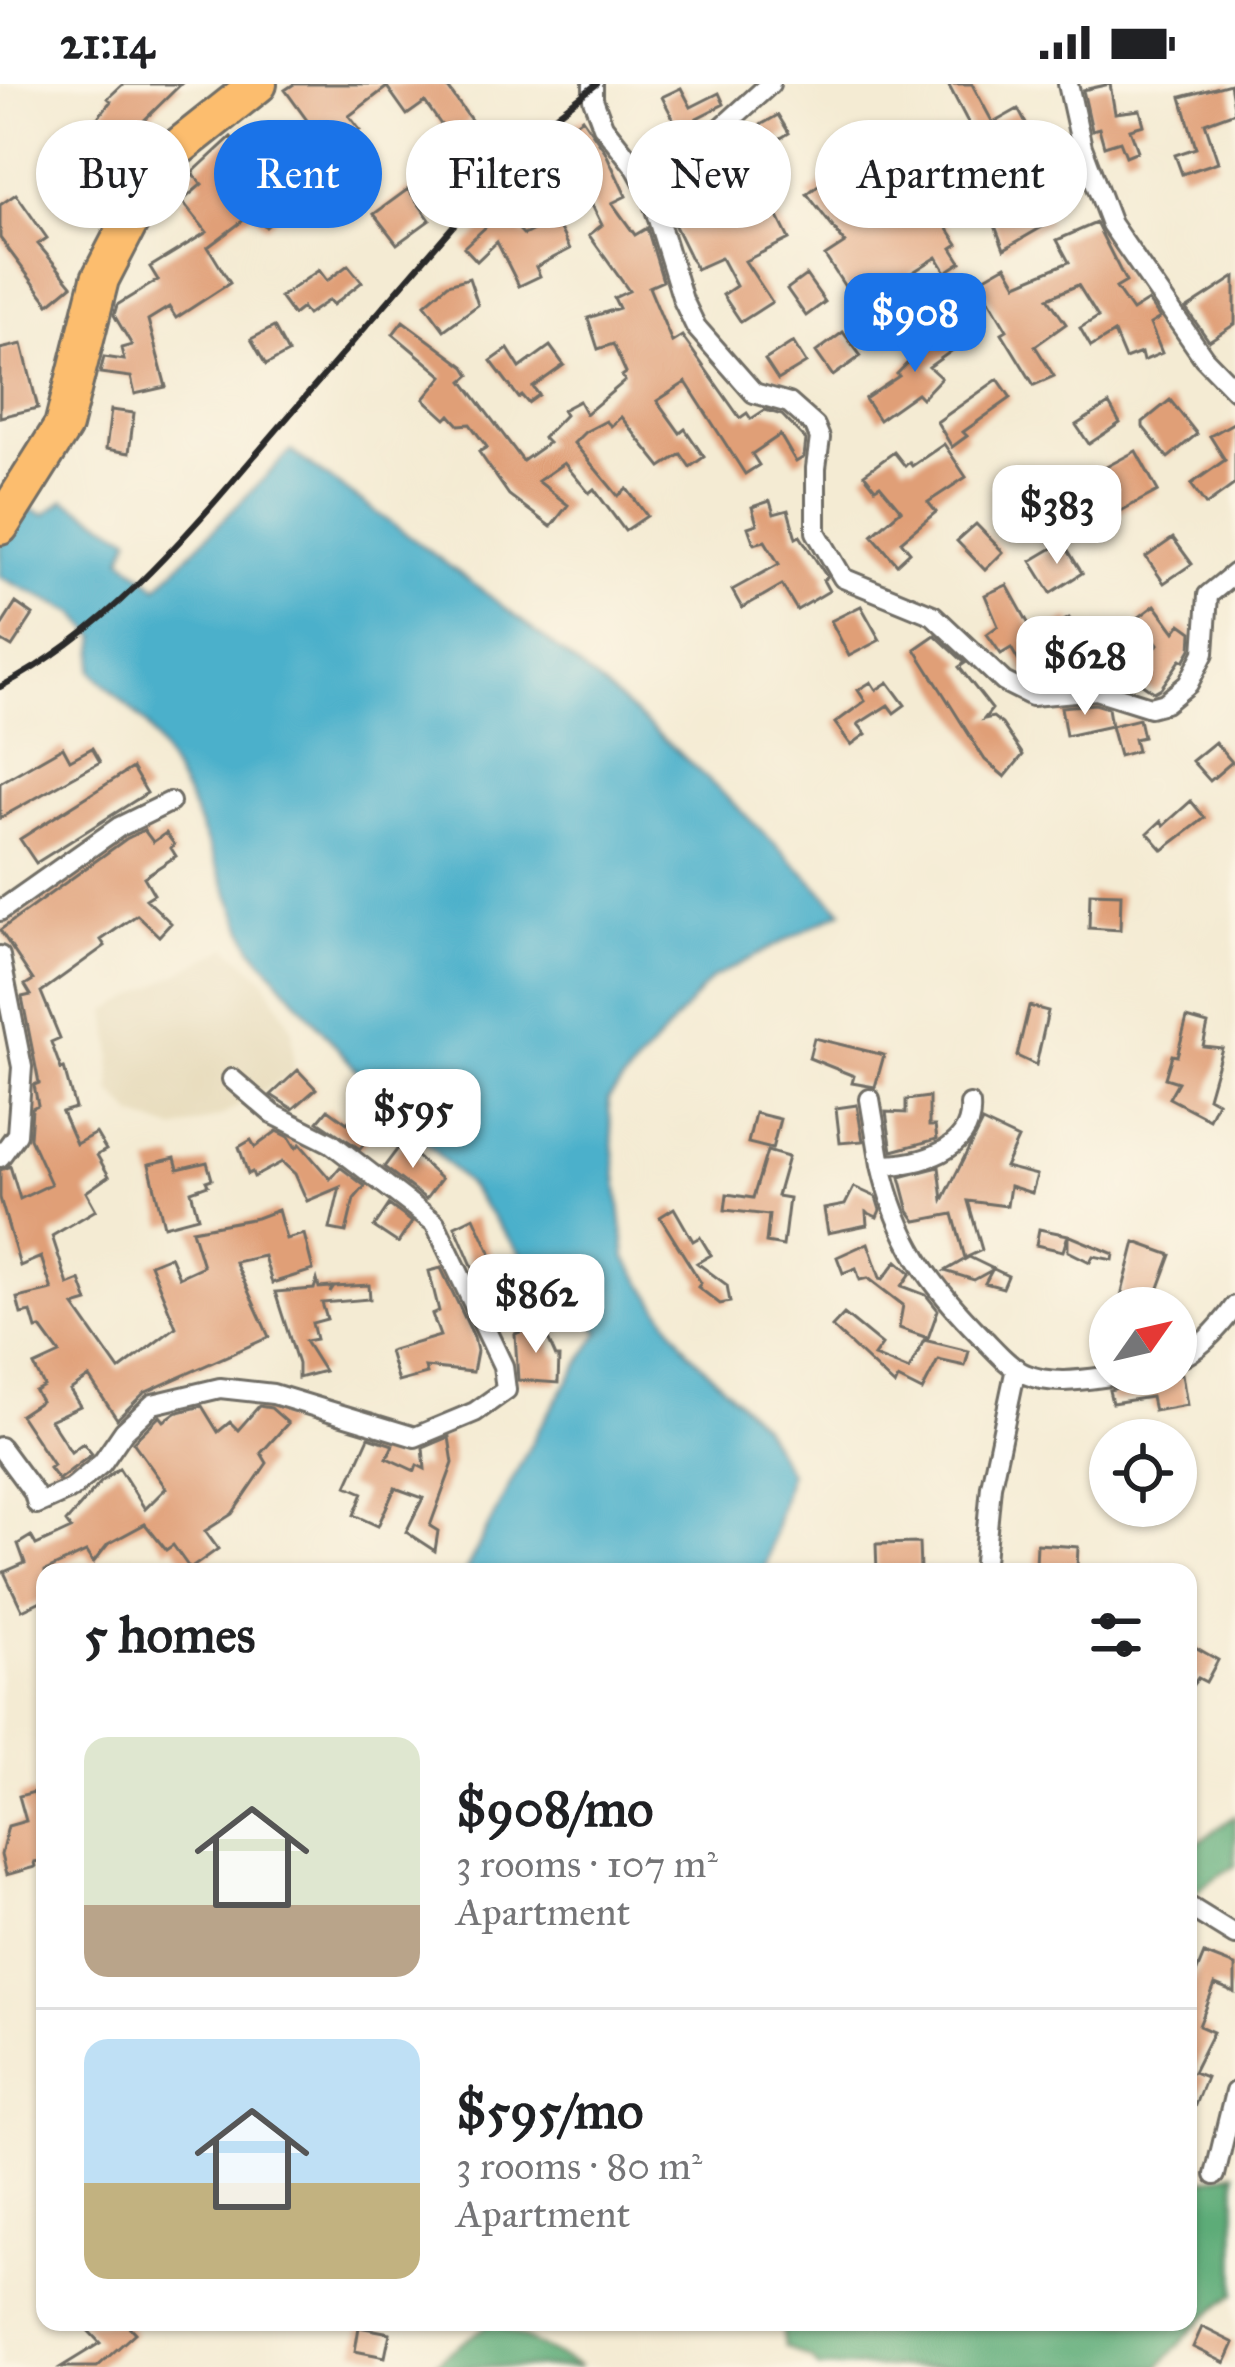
<!DOCTYPE html>
<meta charset="utf-8">
<style>
body{margin:0;font-family:"IM FELL Great Primer",serif;background:#f6f6f6;color:#202124;height:100vh;display:flex;flex-direction:column;font-size:45px;white-space:nowrap}
*{box-sizing:border-box;margin:0}
p{font-size:39px;color:#757577}
.icon{flex:none;width:66px;height:66px;fill:none;stroke:currentColor;stroke-width:2;stroke-linecap:round;stroke-linejoin:round}
.map{position:relative;flex:1;overflow:hidden}
.side{position:absolute;left:36px;top:1479px;width:1161px;height:768px;display:flex;flex-direction:column;background:#fff;border-radius:24px;box-shadow:0 3px 9px #0004}
.side>*{flex:none}
.banner{position:absolute;left:36px;top:36px;width:1164px;height:108px;display:flex;gap:24px}
.needle{width:78px;rotate:56deg}
.tools{position:absolute;left:1089px;top:1203px;display:grid;gap:24px}
.tools a{display:grid;place-items:center;width:108px;height:108px;border-radius:50%;background:#fff;box-shadow:0 3px 9px #0004;font-size:60px}
.price{position:absolute;translate:-50% -102px;padding:0 27px;border-radius:24px;background:#fff;color:#222;font-size:39px;line-height:78px;filter:drop-shadow(0 3px 6px #0008)}
.price::after{content:'';position:absolute;left:50%;top:72px;width:36px;height:27px;margin-left:-18px;background:inherit;clip-path:polygon(0 0,100% 0,50% 100%)}
.price.on{background:#1a73e8;color:#fff}
ul{padding:0;list-style:none}
li{display:flex;align-items:center;gap:36px;height:300px;padding:0 48px}
li+li{border-top:3px solid #e0e0e0}
li span{display:grid;place-items:center;flex:none;width:336px;height:240px;border-radius:24px;color:#555}
li>.icon{margin-inline-start:auto}
span .icon{width:144px;height:144px;fill:#fffc;stroke-width:1}
li b{font-size:51px}
h2{display:flex;justify-content:space-between;align-items:center;height:144px;padding:0 48px;font-size:51px}
.tag{padding:0 42px;border-radius:54px;background:#fff;box-shadow:0 3px 9px #0004;font-size:42px;line-height:108px}
.tag.on{background:#1a73e8;color:#fff}
.status{display:flex;justify-content:space-between;align-items:center;height:84px;padding:0 60px;background:#fff;direction:ltr}
.status svg{height:33px;fill:currentColor}
.map>svg:first-child{display:block}
</style>
<div class="status"><b>21:14</b><svg viewBox="0 0 49 12"><path d="M0 12V9h3v3zM5 12V6h3v6zM10 12V3h3v9zM15 12V0h3v12zM26 1h20v11H26zM47 4h2v5h-2z"/></svg></div>
<div class="map">
<svg width="1235" height="2283" viewBox="0 0 1235 2283">
<rect width="100%" height="100%" fill="#fcf5e5"/>
<filter id="ink" filterUnits="userSpaceOnUse"><feTurbulence type="fractalNoise" baseFrequency=".00833" numOctaves="2"/><feDisplacementMap in="SourceGraphic" scale="24" xChannelSelector="R" yChannelSelector="G"/><feConvolveMatrix kernelMatrix="1 2 1 2 8 2 1 2 1" color-interpolation-filters="sRGB"/></filter>
<filter id="wash" filterUnits="userSpaceOnUse"><feTurbulence type="fractalNoise" baseFrequency=".004" numOctaves="4" result="noise"/><feDisplacementMap in="SourceGraphic" scale="48" xChannelSelector="R" yChannelSelector="G"/><feGaussianBlur stdDeviation="2.7" result="paint"/><feColorMatrix in="noise" values="0 0 0 0 0 0 0 0 0 0 0 0 0 0 0 0 0 1.4 0 .05"/><feComposite in="paint" operator="in"/></filter>
<g filter="url(#wash)">
<rect width="100%" height="100%" fill="#f4ebd3"/>
<path fill="#e6daba" d="M228,863L264,895L292,945L294,988L220,1033L175,1046L136,1033L111,1008L112,963L107,927Z"/>
<path fill="#5dac78" stroke="#446c52" stroke-width="3" d="M1235,1732V1781L1193,1809L1188,1806V1766Z
M1235,2088V2210L1205,2233L1159,2283H818L813,2276L785,2262L781,2238H1188V2100Z
M492,2238H493L580,2283H429Z"/>
<path fill="#4cb0cb" stroke="#3c6e7b" stroke-width="3" d="M291,367C411,453 531,539 642,636C711,696 777,761 842,827L711,895L608,1015L626,1175L690,1269L761,1340L789,1389L764,1488H465L538,1346L600,1247L545,1202L467,1100L365,996L252,864L186,710L147,641L92,587L97,553L75,529L0,493V413L44,431L64,416L130,453L122,474L157,503Z"/>
<g id="blocks">
<path fill="#e09f77" d="M123,0H181L130,50L139,57L104,101L114,108L95,132L85,123L76,134L54,116L67,101L47,84L62,66L68,71L111,17L108,14Z
M294,0H445L471,36L449,52L425,18L407,31L387,3L349,32L360,46L330,68L285,6Z
M948,0H972L993,39L1018,25L1038,62L1058,52L1077,89L1033,111L1049,139L1004,165L992,134L1015,121L984,66L969,74L965,66L954,72L947,60L972,46Z
M1110,0L1115,29L1140,26L1144,41L1130,45L1138,67L1126,72L1120,57L1104,62L1099,44L1092,46L1083,6Z
M1230,0L1235,28L1205,39L1218,78L1182,90L1175,71L1196,64L1181,13Z
M681,4L691,23L719,9L724,20L697,34L700,40L681,50L662,13Z
M778,31L789,49L748,74L775,120L772,121L789,155L745,177L772,218L741,238L723,211L736,202L721,174L696,185L674,140L700,128L682,98L719,65Z
M582,34L605,67L626,112L612,119L635,151L647,144L663,197L649,203L672,258L682,252L740,334L747,329L751,335L765,326L782,331L806,356L804,373L796,378L780,351L752,370L759,381L745,390L686,298L657,317L680,349L685,345L704,373L690,383L681,370L661,383L621,333L611,342L606,337L585,348L574,359L618,412L627,405L647,432L625,447L594,405L589,409L564,379L538,397L568,421L551,443L509,411L479,368L487,363L470,340L459,341L450,331L446,335L424,315L443,292L393,250L403,237L465,283L470,291L463,297L523,377L548,359L543,354L565,331L562,326L579,317L586,330L625,297L622,292L626,289L613,260L598,265L588,234L619,224L614,214L629,207L589,151L602,141L585,107L545,136L530,114L523,119L508,100L532,82L549,104L585,89L568,65L580,56L570,43Z
M231,53L291,121L266,143L253,129L208,163L230,199L176,234L169,223L148,236L166,303L135,310L131,293L100,289L104,273L124,276L121,264L132,261L114,231L117,221L158,196L150,183L207,148L182,117L202,100L192,89Z
M902,57L952,134L944,139L958,160L952,164L961,178L946,188L937,173L910,190L921,205L868,238L825,172L845,159L807,110L831,91L837,99Z
M408,105L430,136L397,160L374,130Z
M16,110L47,154L38,160L72,201L49,220L0,154V121Z
M502,128L524,151L555,135L570,165L536,183L540,192L519,202L497,158L477,177L464,163Z
M1096,139L1126,198L1116,204L1132,227L1148,217L1160,234L1150,240L1162,269L1143,277L1141,269L1125,275L1114,249L1091,263L1080,244L1098,233L1078,201L1048,214L1066,240L1035,262L1054,292L1034,301L1002,249L1007,246L978,197L1006,181L1017,200L1069,178L1057,156Z
M348,181L362,198L333,221L329,216L307,231L302,224L293,231L280,213L319,186L327,197Z
M806,191L825,218L806,232L787,205Z
M1235,193V240L1209,257L1186,225Z
M469,194L478,221L444,246L425,220L448,200Z
M951,241L964,258L929,283L941,294L922,314L917,309L879,336L865,315L899,292L897,290L932,254Z
M274,243L288,269L266,281L251,255Z
M843,248L861,272L833,292L816,268Z
M793,258L806,279L778,296L765,276Z
M22,260L38,324L0,333V265Z
M550,262L564,281L533,303L539,311L528,319L522,312L519,314L491,277L508,265L520,284Z
M998,295L1011,314L963,348L967,352L952,363L937,338Z
M1170,316L1197,350L1168,374L1143,343V338Z
M1109,320L1120,339L1089,360L1076,341Z
M111,326L134,329L129,369L106,365Z
M1235,338V400L1206,421L1191,400L1225,376L1210,352Z
M944,360L966,393L928,418L936,428L901,457L910,468L897,480L872,451L901,426L880,401L875,404L864,390L894,368L905,382L909,378L912,382Z
M1136,367L1158,407L1115,430L1093,390Z
M1029,399L1047,423L1021,443L1002,420Z
M770,417L774,430L788,426L796,454L800,452L827,493L823,496L829,507L797,526L782,501L742,524L732,506L779,480L765,457L754,460L748,443L757,440L752,423Z
M976,440L1003,468L985,486L957,457Z
M1173,454L1192,480L1164,499L1146,473Z
M1063,458L1082,489L1051,509L1031,477Z
M1007,501L1036,553L1069,534L1092,574L1046,597L1039,584L1027,591L1011,564L1001,570L987,550L998,542L985,511Z
M16,519L33,531L12,563L0,556V544Z
M1155,521L1175,548L1181,540L1192,548L1191,565L1184,577L1181,575L1161,604L1154,608L1135,595L1158,560L1138,534Z
M861,522L880,556L849,572L831,537Z
M935,551L965,579L959,583L992,625L984,635L993,633L1002,640L1023,671L1005,693L985,676L915,565Z
M871,598L876,606L888,598L905,621L894,629L888,621L858,640L866,650L851,661L835,639L865,617L858,606Z
M1095,620L1108,624L1111,642L1066,652L1061,623Z
M1139,635L1143,653L1134,655L1137,667L1119,672L1111,642Z
M1215,658L1232,678L1210,697L1192,677Z
M63,663L70,676L92,664L100,678L0,734V699Z
M132,684L147,709L36,779L20,755Z
M1191,717L1205,734L1163,766L1148,749L1161,737L1164,741Z
M144,746L153,758L166,749L174,760L171,764L176,772L144,793L154,810L146,815L171,839L159,852L137,831L101,856L105,862L41,908L60,954L51,958L61,985L64,984L75,1024L62,1028L76,1060L96,1049L106,1066L97,1071L109,1092L86,1108L96,1126L52,1152L68,1201L80,1196L88,1218L74,1222L119,1286L176,1243L150,1180L170,1172L179,1193L203,1182L192,1146L257,1134L278,1126L286,1155L304,1150L313,1186L272,1199L264,1172L235,1178L269,1253L144,1309L117,1335L89,1293L70,1306L80,1322L50,1336L71,1368L83,1359L92,1370L58,1396L49,1384L53,1381L20,1331L41,1317L35,1307L44,1302L34,1282L60,1270L41,1244L36,1245L31,1228L21,1230L17,1214L52,1206L41,1173L20,1182L0,1114V1086L10,1082L20,1115L51,1100L30,1054L32,1024L38,1021L34,1001L39,999L22,913L31,911L25,901L33,896L0,846L126,755Z
M1090,809L1121,810L1120,846L1089,844Z
M1029,922L1048,927L1036,981L1017,972Z
M1187,934L1208,940L1203,962L1222,964L1208,1013L1217,1018L1209,1035L1169,1014L1178,998L1165,994L1172,971L1177,972Z
M814,954L884,971L875,1003L852,999L854,992L809,974Z
M298,986L316,1005L293,1025L271,1011Z
M929,1013V1042H935L937,1055L892,1067L886,1028L906,1029V1016Z
M366,1014L387,1030L360,1065L318,1037L328,1025L347,1039Z
M857,1021L863,1057L840,1059L836,1024Z
M755,1029L780,1035L772,1065L748,1059Z
M982,1038L1018,1055L1005,1083L1037,1091L1032,1109L1010,1102L1007,1122L968,1117L982,1166L965,1174L953,1130L916,1137L909,1127L900,1093L939,1083L943,1116Z
M277,1047L289,1053L296,1064L300,1060L330,1095L340,1083L365,1102L354,1115L346,1148L330,1145L340,1103L307,1117L295,1090L282,1078L254,1093L252,1088L248,1090L239,1063L251,1056L255,1063Z
M402,1059L441,1095L426,1115L384,1083Z
M767,1067L788,1073L777,1112L789,1114L783,1162L766,1159L769,1131L725,1126L727,1110L753,1114Z
M175,1074L178,1085L207,1078L212,1095L206,1097L208,1101L191,1107L198,1133L164,1142L149,1080Z
M854,1103L876,1113L880,1126L877,1133L866,1128L867,1141L828,1149L824,1125L845,1121Z
M389,1121L412,1138L398,1159L374,1143Z
M674,1124L693,1157L700,1153L711,1171L697,1179L727,1201L730,1218L720,1220L698,1203L701,1199L660,1133Z
M474,1133L494,1177L491,1179L513,1216L492,1228L455,1142Z
M1039,1145L1068,1151L1114,1170L1113,1176L1093,1172L1090,1178L1068,1167V1151L1063,1167L1036,1161Z
M1135,1158L1171,1171L1153,1220L1145,1218L1144,1224H1118Z
M868,1159L880,1194L883,1195L897,1177L911,1189L902,1202L926,1211L938,1226L928,1254L899,1244L903,1221L868,1194L860,1196L856,1184L843,1189L837,1173Z
M969,1173L1008,1192L1003,1204L985,1199L992,1186L974,1196L945,1187Z
M441,1184L474,1253L477,1267L473,1288L425,1283L427,1290L398,1298L389,1267L440,1252L432,1230L439,1227L429,1187Z
M317,1196L319,1204L332,1203L330,1209L334,1203L369,1201L370,1215L322,1219L327,1235L312,1239L316,1255L305,1257L324,1287L298,1294V1280L275,1208L314,1205Z
M844,1230L882,1261L874,1272L909,1286L924,1256L969,1267L965,1282L938,1276L922,1307L898,1295L895,1302L832,1243Z
M541,1239L556,1273H559L558,1299L518,1296L515,1250Z
M1176,1290H1182L1187,1321L1154,1327L1151,1313L1112,1319L1109,1306L1148,1297L1147,1292Z
M202,1322L218,1348L230,1338L238,1346L259,1322L271,1324L288,1339L261,1369L267,1379L232,1430L205,1447L218,1465L190,1485L173,1461L166,1466L145,1440L108,1460L93,1479L86,1468L45,1487V1515L22,1526L4,1488L25,1479L18,1460L31,1452L36,1461L71,1445L66,1438L101,1398L119,1384L145,1425L166,1404L133,1358L160,1332L164,1337L175,1329Z
M369,1353L393,1361L387,1374L415,1387L417,1381L425,1385L423,1364L449,1353L453,1379L430,1442L438,1447L435,1467L406,1448L423,1414L395,1404L378,1442L354,1431L363,1409L347,1402Z
M919,1459L920,1486L877,1487L876,1460Z
M1037,1460L1078,1463L1077,1483L1036,1481Z
M1188,1559L1218,1576L1206,1598L1198,1594L1188,1607Z
M34,1708L45,1746V1776L34,1778L35,1783L6,1791L1,1771L8,1742L26,1737L19,1712Z
M1204,1870L1235,1882V1909L1215,1901L1199,1942L1213,1948L1193,1988L1206,1993L1189,2036L1188,1909Z
M80,2238H125L135,2249L97,2283H61L100,2259Z
M359,2243L390,2249L385,2273L355,2267Z
M1202,2243L1234,2259L1225,2279L1193,2263Z"/>
</g>
</g>
<g filter="url(#ink)">
<use href="#blocks" fill-opacity="0" stroke="#716e66" stroke-width="3"/>
<g fill="none" stroke-linecap="round" stroke-linejoin="round">
<g stroke="#716e66" stroke-width="24">
<path id="street" d="M593,0V15L603,42L636,84L650,109L683,216L696,243L754,309L789,319L815,342L820,354L816,384V448L843,494L933,531L1004,598L1032,612L1096,606L1150,623L1165,619L1188,600L1204,569L1208,511L1235,489
M1068,0L1082,63L1111,140L1204,274L1235,306
M650,109L770,0
M0,827L119,743L170,718
M0,872L22,983L17,1050L0,1073
M870,1015L881,1081
M970,1021C974,1067 918,1081 881,1081C898,1156 929,1200 983,1254C995,1266 1010,1284 1025,1290C1057,1304 1095,1293 1127,1290
M1176,1276C1200,1266 1220,1243 1235,1222
M0,1363L34,1409L37,1420L71,1405L102,1379L124,1347L153,1320L220,1304L273,1310L415,1353L475,1328L506,1306L503,1282L435,1139L331,1059L273,1030L232,995
M983,1488L991,1402L1016,1284
M1188,1822L1235,1851
M1215,2091L1235,2008"/>
</g>
<g stroke="#716e66" stroke-width="42">
<path id="highway" d="M0,442L63,342L100,195L161,77L258,0"/>
</g>
<use href="#street" stroke="#fff" stroke-width="18"/>
<use href="#highway" stroke="#fcbd6e" stroke-width="36"/>
<path stroke="#2b2b2b" stroke-width="6" d="M0,603C115,544 198,437 281,341C353,257 426,174 498,90L548,37L597,0"/>
</g>
</g>
</svg>
<div class="tools">
<a><svg class="needle" viewBox="-14 -14 28 28"><path d="M0-13l5 13h-10z" fill="#e53935"/><path d="M0 13l5-13h-10z" fill="#757577"/></svg></a>
<a><svg class="icon" aria-label="locate" viewBox="0 0 24 24"><circle cx="12" cy="12" r="6"/><path d="M12 2v4M12 18v4M2 12h4M18 12h4"/></svg></a>
</div>
<b class="price on" style="left:915px;top:291px">$908</b>
<b class="price" style="left:1057px;top:483px">$383</b>
<b class="price" style="left:1085px;top:634px">$628</b>
<b class="price" style="left:413px;top:1087px">$595</b>
<b class="price" style="left:536px;top:1272px">$862</b>
<div class="banner">
<a class="tag">Buy</a>
<a class="tag on">Rent</a>
<a class="tag">Filters</a>
<a class="tag">New</a>
<a class="tag">Apartment</a>
</div>
<section class="side">
<h2>5 homes<svg class="icon" aria-label="filters" viewBox="0 0 24 24"><path d="M4 7h16M4 17h16"/><circle cx="9" cy="7" r="2"/><circle cx="15" cy="17" r="2"/></svg></h2>
<ul>
<li><span style="background:linear-gradient(#dfe7d0 70%,#b9a48a 0)"><svg class="icon" aria-label="home" viewBox="0 0 24 24"><path d="M3 11l9-7 9 7M6 9v11h12V9"/></svg></span><div><b>$908/mo</b><p>3 rooms · 107 m²</p><p>Apartment</p></div></li>
<li><span style="background:linear-gradient(#bfe0f5 60%,#c2b280 0)"><svg class="icon" aria-label="home" viewBox="0 0 24 24"><path d="M3 11l9-7 9 7M6 9v11h12V9"/></svg></span><div><b>$595/mo</b><p>3 rooms · 80 m²</p><p>Apartment</p></div></li>
</ul>
</section>
</div>
